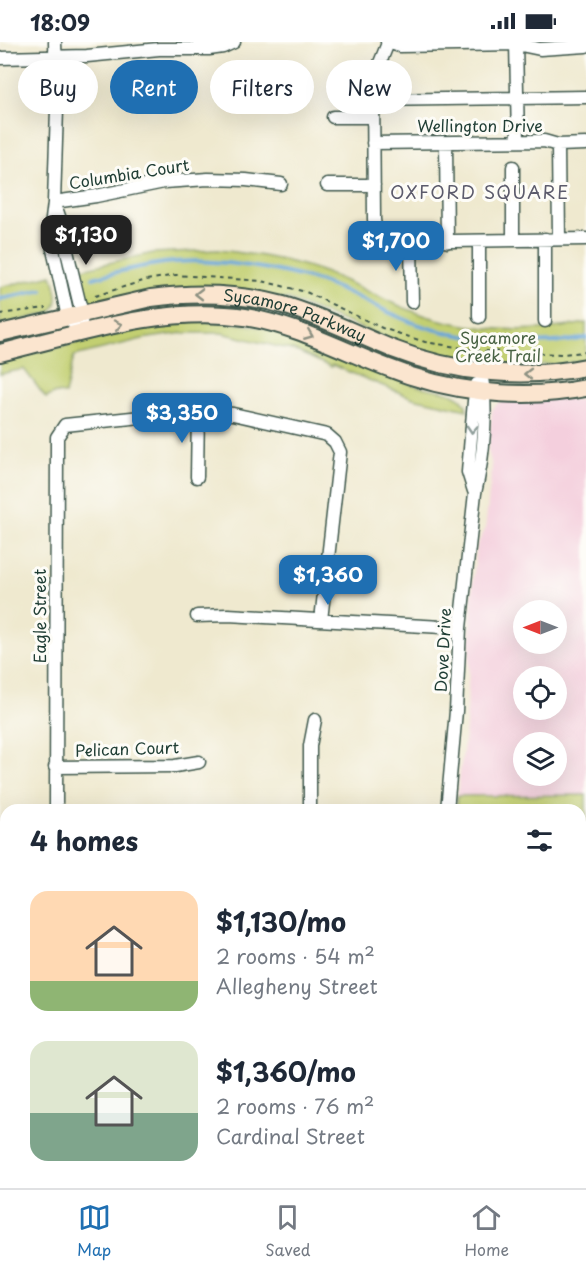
<!DOCTYPE html>
<meta charset="utf-8">
<style>
body{margin:0;font-family:"Playpen Sans",sans-serif;background:#f2f2f3;color:#1f2937;height:100vh;display:flex;flex-direction:column;font-size:22px;white-space:nowrap}
*{box-sizing:border-box;margin:0}
p{font-size:20px;color:#747a83}
.icon{flex:none;width:33px;height:33px;fill:none;stroke:currentColor;stroke-width:2;stroke-linecap:round;stroke-linejoin:round}
.map{position:relative;flex:1;overflow:hidden}
.side{position:absolute;left:0px;top:762px;width:586px;height:384px;display:flex;flex-direction:column;background:#fff;border-radius:18px 18px 0 0;box-shadow:0 6px 24px #0002}
.side>*{flex:none}
.hud{position:absolute;left:18px;top:18px;width:550px;height:54px;display:flex;gap:12px}
.needle{width:39px;rotate:270deg}
.buttons{position:absolute;left:513px;top:558px;display:grid;gap:12px}
.buttons a{display:grid;place-items:center;width:54px;height:54px;border-radius:50%;background:#fff;box-shadow:0 6px 24px #0002;font-size:30px}
.price{position:absolute;translate:-50% -51px;padding:0 14px;border-radius:12px;background:#1f6fb2;color:#fff;font-size:20px;line-height:39px;filter:drop-shadow(0 2px 3px #0008)}
.price::after{content:'';position:absolute;left:50%;top:36px;width:18px;height:14px;margin-left:-9px;background:inherit;clip-path:polygon(0 0,100% 0,50% 100%)}
.price.selected{background:#222;color:#fff}
ul{padding:0;list-style:none}
li{display:flex;align-items:center;gap:18px;height:150px;padding:0 30px}
li span{display:grid;place-items:center;flex:none;width:168px;height:120px;border-radius:18px;color:#555}
li>.icon{margin-inline-start:auto}
span .icon{width:72px;height:72px;fill:#fffc;stroke-width:1}
li b{font-size:26px}
h2{display:flex;justify-content:space-between;align-items:center;height:72px;padding:0 30px;font-size:26px}
.tag{padding:0 21px;border-radius:27px;background:#fff;box-shadow:0 6px 24px #0002;font-size:21px;line-height:54px}
.tag.selected{background:#1f6fb2;color:#fff}
.status{display:flex;justify-content:space-between;align-items:center;height:42px;padding:0 30px;background:#fff;direction:ltr}
.status svg{height:16px;fill:currentColor}
.tab-bar{display:flex;justify-content:space-around;align-items:center;height:84px;border-top:2px solid #e0e1e3;background:#fff;font-size:16px;color:#747a83}
.tab-bar a{display:grid;justify-items:center;gap:3px}
.tab-bar .selected{color:#1f6fb2}
.map>svg:first-child{display:block}
</style>
<div class="status"><b>18:09</b><svg viewBox="0 0 49 12"><path d="M0 12V9h3v3zM5 12V6h3v6zM10 12V3h3v9zM15 12V0h3v12zM26 1h20v11H26zM47 4h2v5h-2z"/></svg></div>
<div class="map">
<svg width="586" height="1146" viewBox="0 0 586 1146">
<rect width="100%" height="100%" fill="#fdfcf7"/>
<filter id="ink" filterUnits="userSpaceOnUse"><feTurbulence type="fractalNoise" baseFrequency=".0167" numOctaves="2"/><feDisplacementMap in="SourceGraphic" scale="12" xChannelSelector="R" yChannelSelector="G"/><feConvolveMatrix kernelMatrix="1 2 1 2 8 2 1 2 1" color-interpolation-filters="sRGB"/></filter>
<filter id="wash" filterUnits="userSpaceOnUse"><feTurbulence type="fractalNoise" baseFrequency=".008" numOctaves="4" result="noise"/><feDisplacementMap in="SourceGraphic" scale="24" xChannelSelector="R" yChannelSelector="G"/><feGaussianBlur stdDeviation="1.35" result="paint"/><feColorMatrix in="noise" values="0 0 0 0 0 0 0 0 0 0 0 0 0 0 0 0 0 1.4 0 .05"/><feComposite in="paint" operator="in"/></filter>
<g filter="url(#wash)">
<rect width="100%" height="100%" fill="#efe9cf"/>
<path fill="#f4cfdd" fill-rule="evenodd" d="M565,356L586,359V753L457,754L466,685L473,537L477,503L485,488L492,424L488,408L492,368L497,362L504,358ZM524,568H556V602H524ZM524,634H556V668H524ZM524,700H556V734H524Z"/>
<path fill="#c2cf71" stroke="#708652" stroke-width="1.5" d="M218,208C253,212 288,217 321,229C364,245 404,271 449,280C494,290 541,290 586,281V318L560,322L498,324L460,318L418,308L287,257L96,261C80,257 80,242 77,228L153,211Z
M52,233C56,247 62,260 50,271L0,283V245Z
M199,279C228,281 258,282 285,292C330,307 372,329 417,344C434,349 464,347 467,368L413,356L332,323L331,325L296,309L222,291H183L142,297L74,314L65,352L55,351L46,356L24,327L0,332V318L155,283Z
M586,753V1146H477L475,1140H580V768H456L457,754Z"/>
<g fill="none" stroke-linecap="round" stroke-linejoin="round">
<path stroke="#67a5d9" stroke-width="4" d="M93,236C116,230 140,224 164,221C211,215 273,226 318,239C351,250 382,269 414,281C460,298 539,306 586,296
M0,257L42,248"/>
</g>
</g>
<g filter="url(#ink)">
<g fill="none" stroke-linecap="round" stroke-linejoin="round">
<g stroke="#3e574b" stroke-width="15">
<path id="street" d="M55,0L57,67L54,160L62,183L66,205L82,272L80,292
M387,0L400,4L516,2L540,7L586,4
M516,0L518,99
M388,1L375,33L373,44L374,177L375,186L380,197L389,200L586,197
M0,16L87,14L159,7H209L223,5L234,0
M373,58L586,55
M333,75H373
M373,101L544,99L558,103L586,102
M446,101L447,200
M558,103L559,197
M513,125V198
M327,143H374
M54,160L96,154L164,140L208,137L246,138L281,142
M54,161L51,185L52,203L68,275L73,281
M545,197V279
M479,199V275
M411,200L412,260
M197,435L198,369
M474,449L468,430L474,359L477,342
M197,574L228,573L460,586
M55,725L175,724L199,720
M56,768L57,395L65,383L198,369L233,372L327,393L335,400L340,410L321,578
M310,768V704L315,678
M447,768L456,669L460,586L475,451C484,414 488,367 481,330
M0,867H6
M174,1140V1146
M463,1140V1146
M309,1146V1140"/>
</g>
<g stroke="#3e574b" stroke-width="20">
<g id="secondary">
<path id="s1" d="M0,291L151,256C196,250 240,251 283,263C321,274 356,292 393,307C454,331 522,338 586,325"/>
<path d="M0,311C79,292 162,263 245,275C295,283 339,307 386,325C448,350 520,359 586,346"/>
</g>
</g>
<path stroke="#3e574b" stroke-width="2" stroke-dasharray="4.5 4.5" stroke-linecap="butt" d="M95,254L146,238L176,233L262,239L306,250L382,286L425,300L482,309L561,312L586,310
M0,272L46,266
M507,768C517,767 524,762 532,768
M582,840L584,836V826H586
M580,892L586,897"/>
<use href="#street" stroke="#fff" stroke-width="12"/>
<use href="#secondary" stroke="#fbe5cf" stroke-width="16"/>
</g>
<defs><path id="oneway-chevron" d="M-2-3.5L2.5 0L-2 3.5" fill="none" stroke-width="1.6" stroke-linecap="round" stroke-linejoin="round" transform="scale(1.5)"/></defs>
<g stroke="#8d9182">
<use href="#oneway-chevron" transform="translate(199 252) rotate(-180)"/>
<use href="#oneway-chevron" transform="translate(118 283) rotate(-12)"/>
<use href="#oneway-chevron" transform="translate(309 293) rotate(22)"/>
<use href="#oneway-chevron" transform="translate(528 332) rotate(180)"/>
</g>
<use stroke="#8f9e9a" href="#oneway-chevron" transform="translate(472 387) rotate(94)"/>
</g>
<g text-anchor="middle" stroke-width="6" stroke-linejoin="round" paint-order="stroke">
<g font-size="16" fill="#1f3d34" stroke="#fdfcf7">
<text x="480" y="90">Wellington Drive</text>
<text transform="translate(129 132) rotate(-9)" y="6">Columbia Court</text>
<text dy="6" stroke="none"><textPath href="#s1" startOffset="302">Sycamore Parkway</textPath></text>
<text transform="translate(40 574) rotate(-90)" y="6">Eagle Street</text>
<text transform="translate(443 608) rotate(-87)" y="6">Dove Drive</text>
<text transform="translate(127 707) rotate(-2)" y="6">Pelican Court</text>
</g>
<g font-size="16" fill="#486243" stroke="#fdfcf7">
<text x="498" y="302">Sycamore<tspan x="498" dy="18">Creek Trail</tspan></text>
</g>
<g font-size="18" letter-spacing="1.5" fill="#5c5b6c" stroke="#fdfcf7">
<text x="480" y="157">OXFORD SQUARE</text>
</g>
</g>
</svg>
<div class="buttons">
<a><svg class="needle" viewBox="-14 -14 28 28"><path d="M0-13l5 13h-10z" fill="#e53935"/><path d="M0 13l5-13h-10z" fill="#747a83"/></svg></a>
<a><svg class="icon" aria-label="locate" viewBox="0 0 24 24"><circle cx="12" cy="12" r="6"/><path d="M12 2v4M12 18v4M2 12h4M18 12h4"/></svg></a>
<a><svg class="icon" aria-label="layers" viewBox="0 0 24 24"><path d="M12 4l9 5-9 5-9-5zM3 14l9 5 9-5"/></svg></a>
</div>
<b class="price selected" style="left:86px;top:224px">$1,130</b>
<b class="price" style="left:396px;top:230px">$1,700</b>
<b class="price" style="left:182px;top:402px">$3,350</b>
<b class="price" style="left:328px;top:564px">$1,360</b>
<div class="hud">
<a class="tag">Buy</a>
<a class="tag selected">Rent</a>
<a class="tag">Filters</a>
<a class="tag">New</a>
</div>
<section class="side">
<h2>4 homes<svg class="icon" aria-label="filters" viewBox="0 0 24 24"><path d="M4 7h16M4 17h16"/><circle cx="9" cy="7" r="2"/><circle cx="15" cy="17" r="2"/></svg></h2>
<ul>
<li><span style="background:linear-gradient(#ffd9b3 75%,#8fb573 0)"><svg class="icon" aria-label="home" viewBox="0 0 24 24"><path d="M3 11l9-7 9 7M6 9v11h12V9"/></svg></span><div><b>$1,130/mo</b><p>2 rooms · 54 m²</p><p>Allegheny Street</p></div></li>
<li><span style="background:linear-gradient(#dfe7d0 60%,#7fa58c 0)"><svg class="icon" aria-label="home" viewBox="0 0 24 24"><path d="M3 11l9-7 9 7M6 9v11h12V9"/></svg></span><div><b>$1,360/mo</b><p>2 rooms · 76 m²</p><p>Cardinal Street</p></div></li>
</ul>
</section>
</div>
<nav class="tab-bar">
<a class="selected"><svg class="icon" aria-label="map" viewBox="0 0 24 24"><path d="M3 6l6-2 6 2 6-2v14l-6 2-6-2-6 2zM9 4v14M15 6v14"/></svg>Map</a>
<a><svg class="icon" aria-label="saved" viewBox="0 0 24 24"><path d="M7 4h10v16l-5-4-5 4z"/></svg>Saved</a>
<a><svg class="icon" aria-label="home" viewBox="0 0 24 24"><path d="M3 11l9-7 9 7M6 9v11h12V9"/></svg>Home</a>
</nav>
